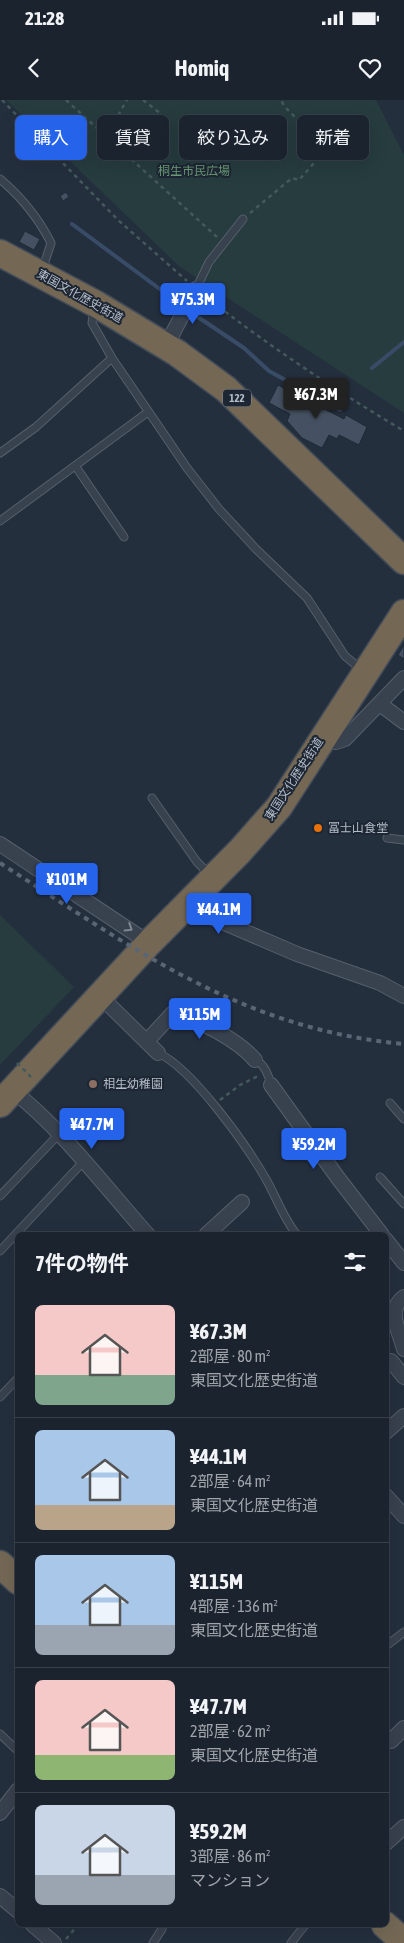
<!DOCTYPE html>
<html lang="ja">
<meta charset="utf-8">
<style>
body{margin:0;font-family:"Asap Condensed","Noto Sans JP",sans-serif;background:#282f3a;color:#f1f3f6;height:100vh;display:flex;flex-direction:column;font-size:19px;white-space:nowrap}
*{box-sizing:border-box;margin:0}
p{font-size:16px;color:#a0a4aa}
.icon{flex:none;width:28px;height:28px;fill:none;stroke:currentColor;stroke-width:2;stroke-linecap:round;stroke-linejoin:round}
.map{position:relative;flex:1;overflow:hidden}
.drawer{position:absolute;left:15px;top:1132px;width:374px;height:695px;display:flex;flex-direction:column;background:#1b232e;border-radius:8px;box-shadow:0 5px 20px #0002,0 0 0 1px #39404a}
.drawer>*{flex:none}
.top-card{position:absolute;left:15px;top:15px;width:375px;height:45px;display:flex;gap:10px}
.price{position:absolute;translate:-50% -42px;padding:0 11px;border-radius:5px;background:#2563eb;color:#fff;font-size:16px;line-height:32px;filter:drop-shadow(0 1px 2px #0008)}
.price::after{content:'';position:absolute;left:50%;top:30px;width:15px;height:11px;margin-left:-8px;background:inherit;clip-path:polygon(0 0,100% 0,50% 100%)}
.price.selected{background:#222;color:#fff}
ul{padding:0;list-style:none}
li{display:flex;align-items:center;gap:15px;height:125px;padding:0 20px}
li+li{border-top:1px solid #39404a}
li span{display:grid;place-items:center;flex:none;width:140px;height:100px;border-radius:8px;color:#555}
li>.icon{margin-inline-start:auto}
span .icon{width:60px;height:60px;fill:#fffc;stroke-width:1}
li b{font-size:21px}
h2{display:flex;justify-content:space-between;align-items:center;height:60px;padding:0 20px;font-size:21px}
.tag{padding:0 18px;border-radius:8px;background:#1b232e;box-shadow:0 5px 20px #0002,0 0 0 1px #39404a;font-size:18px;line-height:45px}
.tag.selected{background:#2563eb;color:#fff}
.status{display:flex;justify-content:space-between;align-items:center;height:35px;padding:0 25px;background:#1b232e;direction:ltr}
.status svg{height:14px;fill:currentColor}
header{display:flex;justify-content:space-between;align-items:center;height:65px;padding:0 20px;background:#1b232e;font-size:22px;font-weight:700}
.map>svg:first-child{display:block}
</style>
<div class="status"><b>21:28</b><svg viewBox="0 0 49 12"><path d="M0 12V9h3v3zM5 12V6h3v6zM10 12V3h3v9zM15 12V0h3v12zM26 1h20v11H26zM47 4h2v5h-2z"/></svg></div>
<header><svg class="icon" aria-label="back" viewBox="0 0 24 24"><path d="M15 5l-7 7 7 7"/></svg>Homiq<svg class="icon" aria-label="heart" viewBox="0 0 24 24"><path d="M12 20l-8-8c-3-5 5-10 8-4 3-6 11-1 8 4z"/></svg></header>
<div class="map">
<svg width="404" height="1843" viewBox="0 0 404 1843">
<rect width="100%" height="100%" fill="#242f3e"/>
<path fill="#263c3f" d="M6,0H376L404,55V313L180,167Z
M0,815L74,887L0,965Z"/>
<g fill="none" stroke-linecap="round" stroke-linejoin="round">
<path stroke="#394c67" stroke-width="4" d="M72,124L180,204
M192,213L244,248L269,271L340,310L346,303
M372,268L404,242"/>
</g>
<path fill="#455162" stroke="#1f2835" d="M66,92L69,97L63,101L60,96Z
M25,131L40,139L34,150L19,142Z
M278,285L344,319L346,315L367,327L359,345L339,335L337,339L329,335L322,348L302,338L287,321L290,314L269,303Z
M404,545V559L398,555Z"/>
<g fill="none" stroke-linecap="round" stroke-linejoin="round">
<g stroke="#565f6c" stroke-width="9">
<path id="lane" d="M0,79C20,96 39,119 51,143L42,171
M196,189L209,162L243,119
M94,208L92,223L112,258L187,368L219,409L256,449L307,498L345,556L362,570
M0,353L36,327L112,258
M76,367L124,437
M0,421L148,312
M152,698L197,762L209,774
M387,738L404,740
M158,953C192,968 248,1047 267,1081C277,1099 284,1119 297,1135
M255,960C264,963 269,976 271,985
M390,1003L404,1019
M380,1077L404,1104
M0,1096L59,1034
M0,1151L83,1062
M0,1297L18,1278
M386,1546L404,1532
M0,1634L18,1651
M153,1843L162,1829
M291,1843L305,1825"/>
</g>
<g stroke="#565f6c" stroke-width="16">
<path id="street" d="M166,246L196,189
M380,604L404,622
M324,635L336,642L345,639L404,578
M0,744L149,843
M190,801L206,815L297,854L380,883L404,896
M100,896L158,953
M147,941L173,913C198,919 238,940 255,960
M271,985L338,1078L382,1135
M12,990C62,1029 106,1088 148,1135
M206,1135L242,1102
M386,1140L404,1163
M404,1197C386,1210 399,1230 404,1249
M391,1261L404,1277
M386,1332L404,1316
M386,1396L404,1416
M391,1641L404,1628
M0,1713L18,1690
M386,1743L404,1727
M0,1796L18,1811
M33,1825L54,1843"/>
</g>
<g stroke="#434c59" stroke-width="29">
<path id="highway" d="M0,153L96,204L177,253L226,289L404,461
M0,1004L149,843L240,751L279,707L404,513
M0,1464L18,1481
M385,1825L404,1842"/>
</g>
<path stroke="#44595c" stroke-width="2.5" stroke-dasharray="4 4" stroke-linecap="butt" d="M2,0L118,120L187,181
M66,0L217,137
M143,0L160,13
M106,36L127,0
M250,113L292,78L299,80L321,55L319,41L284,6L281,0
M206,197C269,246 335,290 404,331
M220,1000L240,985L258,976
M66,1839L78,1825"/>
<use href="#lane" stroke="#38414e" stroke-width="7"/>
<use href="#street" stroke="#38414e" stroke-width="14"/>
<use href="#highway" stroke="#746855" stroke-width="26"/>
<path stroke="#5a6575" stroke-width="4" stroke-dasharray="5 5" stroke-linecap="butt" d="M0,763C133,848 241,929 404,944"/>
<path stroke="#44595c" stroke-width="2.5" stroke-dasharray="4 4" stroke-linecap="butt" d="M17,963L31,977"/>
</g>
<defs><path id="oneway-chevron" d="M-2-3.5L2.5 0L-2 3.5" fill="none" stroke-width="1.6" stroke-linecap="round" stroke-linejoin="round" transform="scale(1.25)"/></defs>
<use stroke="#7c8592" href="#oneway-chevron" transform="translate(129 828) rotate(32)"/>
<circle fill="#e8710a" stroke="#1d2633" stroke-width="2" cx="318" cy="728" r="5"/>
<circle fill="#8d6e63" stroke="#1d2633" stroke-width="2" cx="93" cy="984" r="5"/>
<g text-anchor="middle" stroke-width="4" stroke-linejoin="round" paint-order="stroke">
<rect fill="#1d2633" stroke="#878f9c" stroke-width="1" x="223" y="289.5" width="28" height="17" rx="4"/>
<g font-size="11" font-weight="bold" fill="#b4bcc9">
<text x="237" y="302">122</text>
</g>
<g font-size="12" fill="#6b9a76" stroke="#1d2633">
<text x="194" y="75">桐生市民広場</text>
</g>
<g font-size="12" fill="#b4bcc9" stroke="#1d2633">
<text transform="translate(80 196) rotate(29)" y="4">東国文化歴史街道</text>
<text transform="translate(294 679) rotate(-57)" y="4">東国文化歴史街道</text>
</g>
<g font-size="12" fill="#b4bcc9" stroke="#1d2633" text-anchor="start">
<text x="328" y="732">冨士山食堂</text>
<text x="103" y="988">相生幼稚園</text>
</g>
</g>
</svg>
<b class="price" style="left:193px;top:225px">¥75.3M</b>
<b class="price selected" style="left:316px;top:320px">¥67.3M</b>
<b class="price" style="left:67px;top:805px">¥101M</b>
<b class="price" style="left:219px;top:835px">¥44.1M</b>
<b class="price" style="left:200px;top:940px">¥115M</b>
<b class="price" style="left:92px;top:1050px">¥47.7M</b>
<b class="price" style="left:314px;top:1070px">¥59.2M</b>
<div class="top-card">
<a class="tag selected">購入</a>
<a class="tag">賃貸</a>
<a class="tag">絞り込み</a>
<a class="tag">新着</a>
</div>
<section class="drawer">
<h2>7件の物件<svg class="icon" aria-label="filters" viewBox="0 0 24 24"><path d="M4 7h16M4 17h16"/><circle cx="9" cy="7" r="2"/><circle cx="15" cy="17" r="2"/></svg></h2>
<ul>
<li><span style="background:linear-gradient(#f6c9c9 70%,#7fa58c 0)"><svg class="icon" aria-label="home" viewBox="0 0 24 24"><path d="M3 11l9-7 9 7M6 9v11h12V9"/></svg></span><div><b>¥67.3M</b><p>2部屋 · 80 m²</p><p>東国文化歴史街道</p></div></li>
<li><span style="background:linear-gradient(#a9c7e8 75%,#b9a48a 0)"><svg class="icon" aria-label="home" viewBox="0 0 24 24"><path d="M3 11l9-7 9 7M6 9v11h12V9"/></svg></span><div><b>¥44.1M</b><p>2部屋 · 64 m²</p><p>東国文化歴史街道</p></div></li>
<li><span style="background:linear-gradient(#a9c7e8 70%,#9aa5b1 0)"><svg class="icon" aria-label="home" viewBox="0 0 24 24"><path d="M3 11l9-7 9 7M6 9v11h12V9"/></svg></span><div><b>¥115M</b><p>4部屋 · 136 m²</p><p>東国文化歴史街道</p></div></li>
<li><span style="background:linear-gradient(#f6c9c9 75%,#8fb573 0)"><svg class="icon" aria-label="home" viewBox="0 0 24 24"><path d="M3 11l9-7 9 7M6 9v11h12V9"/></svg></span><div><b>¥47.7M</b><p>2部屋 · 62 m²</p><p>東国文化歴史街道</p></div></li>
<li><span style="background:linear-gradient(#c9d6e8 70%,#9aa5b1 0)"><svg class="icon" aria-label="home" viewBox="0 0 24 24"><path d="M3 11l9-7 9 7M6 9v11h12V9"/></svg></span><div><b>¥59.2M</b><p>3部屋 · 86 m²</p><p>マンション</p></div></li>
</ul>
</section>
</div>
